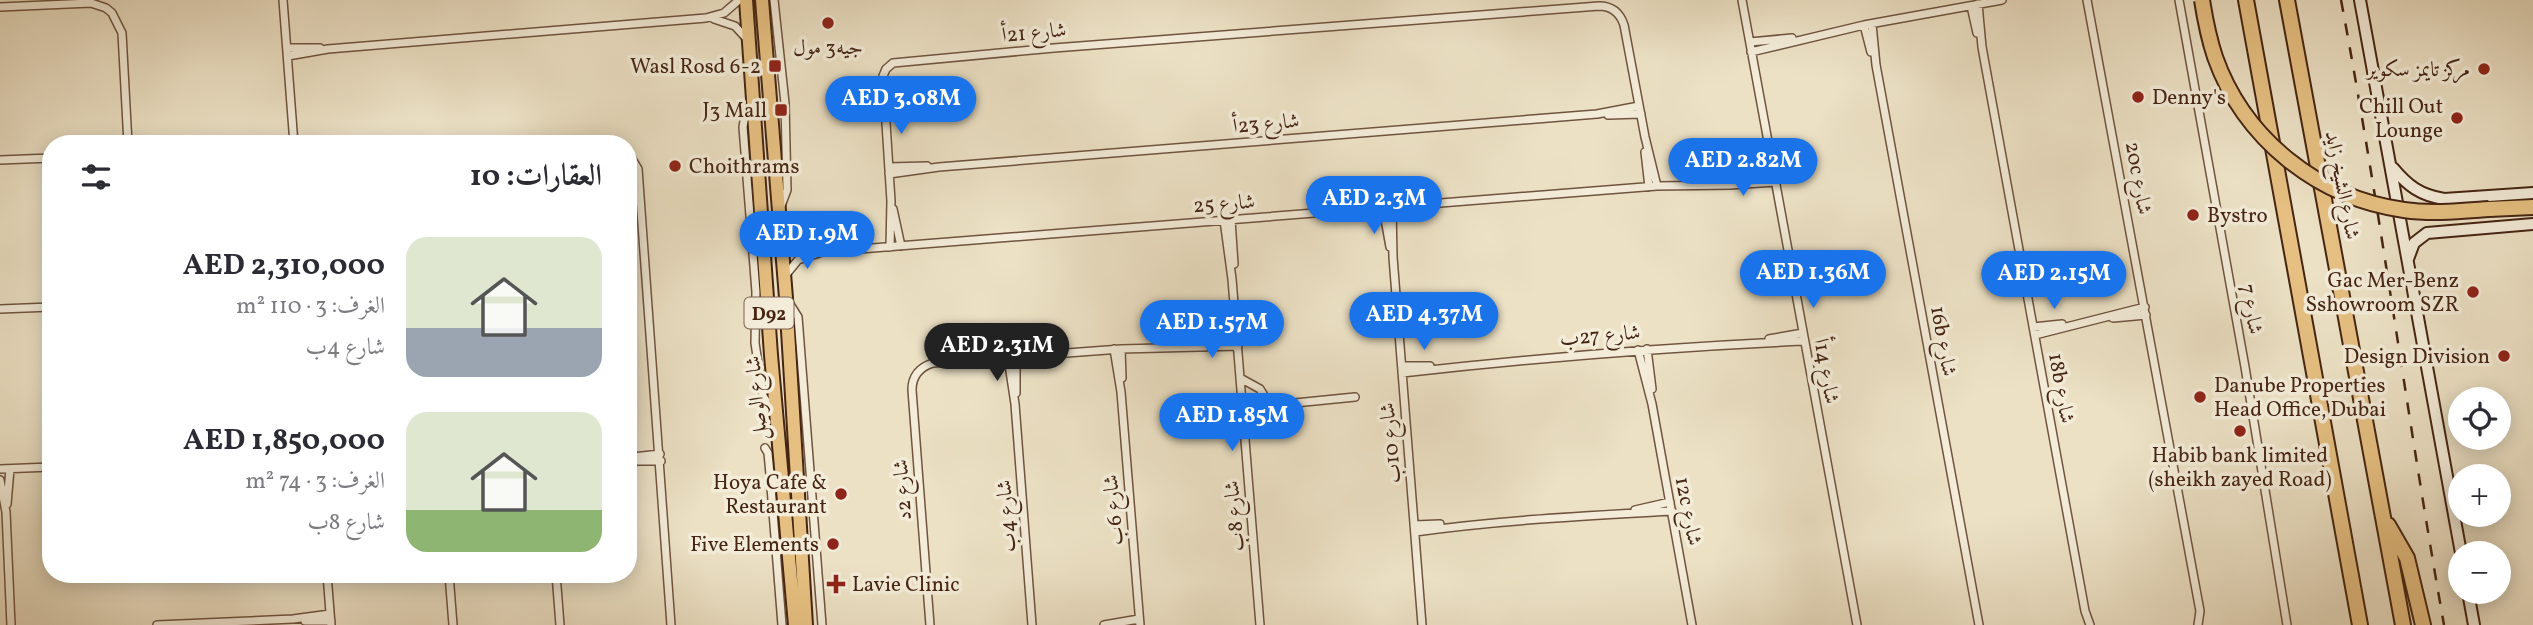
<!DOCTYPE html>
<html lang="ar">
<meta charset="utf-8">
<style>
body{margin:0;font-family:Vollkorn,Amiri,serif;background:#f7f7f7;color:#2b2b33;direction:rtl;height:100vh;display:flex;flex-direction:column;font-size:26px;white-space:nowrap}
*{box-sizing:border-box;margin:0}
p{font-size:23px;color:#7c7c81}
.icon{flex:none;width:38px;height:38px;fill:none;stroke:currentColor;stroke-width:2;stroke-linecap:round;stroke-linejoin:round}
.map{position:relative;flex:1;overflow:hidden;direction:ltr}
.sheet{position:absolute;left:42px;top:135px;width:595px;height:448px;display:flex;flex-direction:column;background:#fff;border-radius:28px;box-shadow:0 4px 18px #0003;direction:rtl}
.sheet>*{flex:none}
.fabs{position:absolute;left:2448px;top:387px;display:grid;gap:14px}
.fabs a{display:grid;place-items:center;width:63px;height:63px;border-radius:50%;background:#fff;box-shadow:0 4px 18px #0003;font-size:35px}
.price{position:absolute;translate:-50% -60px;padding:0 16px;border-radius:24px;background:#1a73e8;color:#fff;font-size:23px;line-height:46px;filter:drop-shadow(0 2px 4px #0008)}
.price::after{content:'';position:absolute;left:50%;top:42px;width:21px;height:16px;margin-left:-10px;background:inherit;clip-path:polygon(0 0,100% 0,50% 100%)}
.price.current{background:#222;color:#fff}
ul{padding:0;list-style:none}
li{display:flex;align-items:center;gap:21px;height:175px;padding:0 35px}
li span{display:grid;place-items:center;flex:none;width:196px;height:140px;border-radius:21px;color:#555}
li>.icon{margin-inline-start:auto}
span .icon{width:84px;height:84px;fill:#fffc;stroke-width:1}
li b{font-size:30px}
h2{display:flex;justify-content:space-between;align-items:center;height:84px;padding:0 35px;font-size:30px}
.map>svg:first-child{display:block}
</style>
<div class="map">
<svg width="2533" height="625" viewBox="0 0 2533 625">
<rect width="100%" height="100%" fill="#ece1c5"/>
<filter id="stains"><feTurbulence type="fractalNoise" baseFrequency=".00286" numOctaves="4"/><feColorMatrix values="0 0 0 0 .2 0 0 0 0 .09 0 0 0 0 .02 0 0 0 .5 -.17"/></filter>
<radialGradient id="worn" r=".72"><stop offset=".6" stop-color="#630" stop-opacity="0"/><stop offset="1" stop-color="#630" stop-opacity=".3"/></radialGradient>
<g fill="none" stroke-linecap="round" stroke-linejoin="round">
<g stroke="#705440" stroke-width="10">
<path id="street" d="M283,0L294,144
M774,0L785,103L787,190L781,206
M1742,0L1857,625
M2087,0L2200,611L2198,625
M2179,0L2245,367L2287,625
M1978,4L1982,47L2085,611L2090,625
M1971,6L1977,33
M0,7L91,3L106,8L112,13L122,33L128,144
M714,19L735,26L747,39
M1872,24L1876,65L1979,625
M1864,25L1871,52
M1750,42L1792,38
M287,48H320
M1751,52L1864,25L2002,0
M288,56L328,49L706,18L724,13L739,0
M753,105L745,115L743,127L756,292L755,343L763,396L767,402L777,407
M1608,115L1641,114
M628,152L638,169L671,625
M1645,152L1649,187
M0,160L51,158
M889,167L927,166
M889,174L939,167L1597,114L1639,106
M1729,181L1773,174
M1392,207L1393,257L1422,625
M1383,208L1390,247
M893,209L901,246
M1224,220L1232,279L1260,625
M1231,220L1234,264
M782,234L799,247L818,252
M890,247L891,201L883,76L886,69L893,63L1054,48L1599,6C1612,6 1620,13 1624,25L1645,137L1657,186
M784,277L798,260L822,252L1657,186L1730,185L1775,182
M788,301L798,317L822,625
M0,309L51,307
M2113,318L2146,315
M2033,327L2062,324
M2035,335L2145,307
M1769,339L1803,333
M1202,342L1237,337
M1114,349L1121,392L1140,625
M1121,349L1122,378
M1647,349L1652,389
M1638,350L1652,404L1692,625
M1008,358L1015,404L1032,625
M1402,366H1430
M1402,373C1536,358 1669,347 1804,341
M1240,378L1260,389C1275,411 1264,424 1245,434
M1016,393V357
M1266,406L1355,397
M765,448L768,453L771,485
M633,457L660,454
M628,461H661
M0,469L51,467
M782,473L771,487L782,625
M0,480L6,512L11,625
M7,504L10,469
M1635,510L1670,502
M1414,525L1440,524
M1415,532C1500,520 1585,516 1672,511
M327,574L331,625
M449,574L453,625
M556,574L560,625
M305,621H331
M157,625L293,619L330,614
M930,625L912,390C912,376 920,367 933,363L1121,349L1238,346
M1104,625L1139,619"/>
</g>
<g stroke="#462513" stroke-width="14">
<path id="secondary" d="M2360,0L2461,553
M2393,168C2408,186 2420,195 2444,199L2533,193
M2408,259L2414,243L2427,233L2533,224
M2468,592L2474,625"/>
</g>
<g stroke="#462513" stroke-width="16">
<path id="primary" d="M746,0L771,355L795,625
M762,0L786,298L806,625"/>
</g>
<g stroke="#462513" stroke-width="18">
<path id="highway" d="M2246,0L2360,625
M2287,0L2403,625
M2489,209L2533,207
M2388,525L2407,558L2423,625"/>
</g>
<use href="#street" stroke="#f3ecd9" stroke-width="7"/>
<use href="#secondary" stroke="#f3ecd9" stroke-width="10"/>
<use href="#primary" stroke="#e6c082" stroke-width="12"/>
<use href="#highway" stroke="#e6c082" stroke-width="14"/>
<path stroke="#462513" stroke-width="2.5" stroke-dasharray="12 12" stroke-linecap="butt" d="M2341,0C2380,207 2407,417 2444,625"/>
<g stroke="#462513" stroke-width="18" stroke-linecap="butt">
<path id="highway-bridge" d="M2202,0C2205,19 2209,39 2215,57C2244,139 2318,198 2404,210C2432,214 2461,211 2489,209"/>
</g>
<use href="#highway-bridge" stroke="#e6c082" stroke-width="14"/>
</g>
<g fill="#8f2418" stroke="#f3ecd9" stroke-width="2.5">
<circle cx="828" cy="23" r="7"/>
<rect x="768" y="59" width="14" height="14" rx="3.5"/>
<circle cx="2484" cy="69" r="7"/>
<circle cx="2138" cy="97" r="7"/>
<rect x="774" y="103" width="14" height="14" rx="3.5"/>
<circle cx="2457" cy="118" r="7"/>
<circle cx="675" cy="166" r="7"/>
<circle cx="2193" cy="215" r="7"/>
<circle cx="2473" cy="292" r="7"/>
<circle cx="2504" cy="356" r="7"/>
<circle cx="2200" cy="397" r="7"/>
<circle cx="2240" cy="431" r="7"/>
<circle cx="841" cy="494" r="7"/>
<circle cx="833" cy="544" r="7"/>
<path d="M832.5 573.5h7v7h7v7h-7v7h-7v-7h-7v-7h7z"/>
</g>
<g text-anchor="middle" stroke-width="7" stroke-linejoin="round" paint-order="stroke">
<rect fill="#f3ecd9" stroke="#7a614e" stroke-width="2" x="744.5" y="297.5" width="49" height="31" rx="5"/>
<g font-size="19" font-weight="bold" fill="#462513">
<text x="769" y="320">D92</text>
</g>
<g font-size="21" fill="#462513" stroke="#f3ecd9">
<text transform="translate(1034 32) rotate(-5)" y="7">شارع 21أ</text>
<text transform="translate(1266 123) rotate(-5)" y="7">شارع 23أ</text>
<text transform="translate(2139 178) rotate(80)" y="7">20c شارع</text>
<text transform="translate(2343 185) rotate(79)" y="7">شارع الشيخ زايد</text>
<text transform="translate(1224 203) rotate(-4)" y="7">شارع 25</text>
<text transform="translate(2252 309) rotate(80)" y="7">شارع 7</text>
<text transform="translate(1600 335) rotate(-5)" y="7">شارع 27ب</text>
<text transform="translate(1944 341) rotate(80)" y="7">16b شارع</text>
<text transform="translate(1827 371) rotate(80)" y="7">شارع 14أ</text>
<text transform="translate(2062 388) rotate(80)" y="7">18b شارع</text>
<text transform="translate(756 398) rotate(-95)" y="7">شارع الوصل</text>
<text transform="translate(1390 443) rotate(-95)" y="7">شارع 10ب</text>
<text transform="translate(902 490) rotate(-94)" y="7">شارع 2د</text>
<text transform="translate(1113 510) rotate(-95)" y="7">شارع 6ب</text>
<text transform="translate(1689 511) rotate(79)" y="7">12c شارع</text>
<text transform="translate(1006 516) rotate(-94)" y="7">شارع 4ب</text>
<text transform="translate(1234 516) rotate(-95)" y="7">شارع 8ب</text>
</g>
<g font-size="21" fill="#462513" stroke="#f3ecd9" text-anchor="end">
<text x="828" y="54" text-anchor="middle">جيه3 مول</text>
<text x="761" y="73">Wasl Rosd 6-2</text>
<text x="2470" y="76">مركز تايمز سكوير</text>
<text x="2152" y="104" text-anchor="start">Denny's</text>
<text x="2443" y="113">Chill Out<tspan x="2443" dy="24">Lounge</tspan></text>
<text x="767" y="117">J3 Mall</text>
<text x="689" y="173" text-anchor="start">Choithrams</text>
<text x="2207" y="222" text-anchor="start">Bystro</text>
<text x="2459" y="287">Gac Mer-Benz<tspan x="2459" dy="24">Sshowroom SZR</tspan></text>
<text x="2490" y="363">Design Division</text>
<text x="2214" y="392" text-anchor="start">Danube Properties<tspan x="2214" dy="24">Head Office, Dubai</tspan></text>
<text x="2240" y="462" text-anchor="middle">Habib bank limited<tspan x="2240" dy="24">(sheikh zayed Road)</tspan></text>
<text x="827" y="489">Hoya Cafe &amp;<tspan x="827" dy="24">Restaurant</tspan></text>
<text x="819" y="551">Five Elements</text>
<text x="852" y="591" text-anchor="start">Lavie Clinic</text>
</g>
</g>
<rect width="100%" height="100%" filter="url(#stains)"/>
<rect width="100%" height="100%" fill="url(#worn)"/>
</svg>
<div class="fabs">
<a><svg class="icon" aria-label="locate" viewBox="0 0 24 24"><circle cx="12" cy="12" r="6"/><path d="M12 2v4M12 18v4M2 12h4M18 12h4"/></svg></a>
<a>+</a>
<a>−</a>
</div>
<b class="price" style="left:901px;top:136px">AED 3.08M</b>
<b class="price" style="left:1743px;top:198px">AED 2.82M</b>
<b class="price" style="left:1374px;top:236px">AED 2.3M</b>
<b class="price" style="left:807px;top:271px">AED 1.9M</b>
<b class="price" style="left:1813px;top:310px">AED 1.36M</b>
<b class="price" style="left:2054px;top:311px">AED 2.15M</b>
<b class="price" style="left:1424px;top:352px">AED 4.37M</b>
<b class="price" style="left:1212px;top:360px">AED 1.57M</b>
<b class="price current" style="left:997px;top:383px">AED 2.31M</b>
<b class="price" style="left:1232px;top:453px">AED 1.85M</b>
<section class="sheet">
<h2>العقارات: 10<svg class="icon" aria-label="filters" viewBox="0 0 24 24"><path d="M4 7h16M4 17h16"/><circle cx="9" cy="7" r="2"/><circle cx="15" cy="17" r="2"/></svg></h2>
<ul>
<li><span style="background:linear-gradient(#dfe7d0 65%,#9aa5b1 0)"><svg class="icon" aria-label="home" viewBox="0 0 24 24"><path d="M3 11l9-7 9 7M6 9v11h12V9"/></svg></span><div><b>AED 2,310,000</b><p>الغرف: 3 · 110 m²</p><p>شارع 4ب</p></div></li>
<li><span style="background:linear-gradient(#dfe7d0 70%,#8fb573 0)"><svg class="icon" aria-label="home" viewBox="0 0 24 24"><path d="M3 11l9-7 9 7M6 9v11h12V9"/></svg></span><div><b>AED 1,850,000</b><p>الغرف: 3 · 74 m²</p><p>شارع 8ب</p></div></li>
</ul>
</section>
</div>
